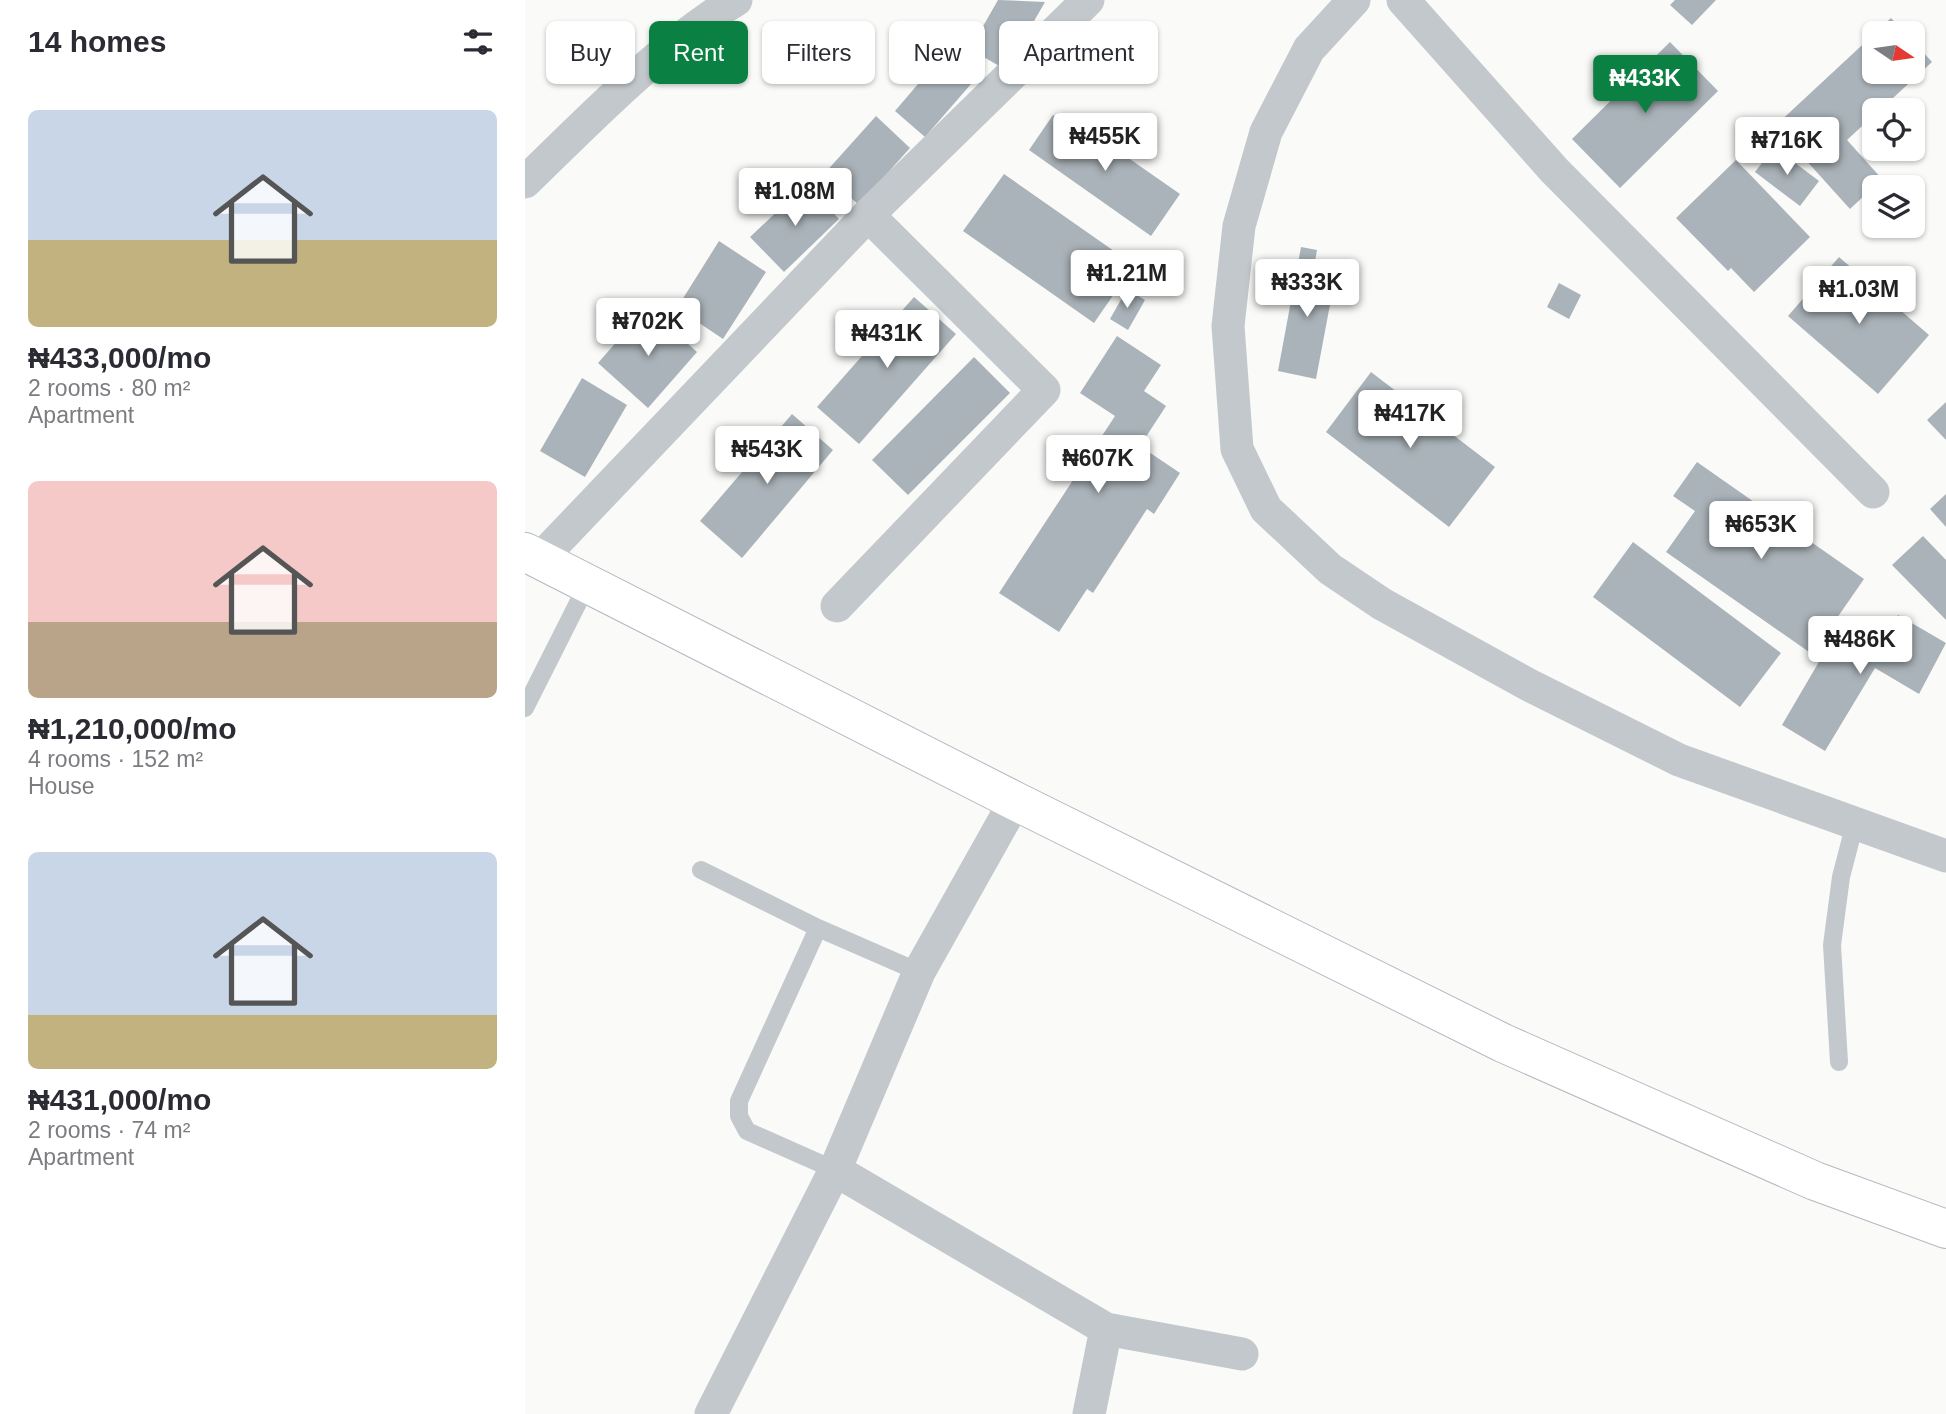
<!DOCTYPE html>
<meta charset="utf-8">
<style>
body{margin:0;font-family:Arial,sans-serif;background:#f7f7f7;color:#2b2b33;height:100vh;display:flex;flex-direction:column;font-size:26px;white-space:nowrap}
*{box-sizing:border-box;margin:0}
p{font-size:23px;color:#7c7c81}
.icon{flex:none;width:38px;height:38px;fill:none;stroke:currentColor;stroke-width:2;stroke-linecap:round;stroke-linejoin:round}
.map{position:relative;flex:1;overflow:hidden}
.panel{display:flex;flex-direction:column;background:#fff;width:525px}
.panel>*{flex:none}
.banner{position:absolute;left:21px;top:21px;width:665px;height:63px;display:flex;gap:14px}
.needle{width:46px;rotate:103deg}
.tools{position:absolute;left:1337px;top:21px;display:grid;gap:14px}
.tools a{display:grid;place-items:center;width:63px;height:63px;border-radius:10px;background:#fff;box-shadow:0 2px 5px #0004;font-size:35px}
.price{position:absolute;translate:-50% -60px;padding:0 16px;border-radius:7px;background:#fff;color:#222;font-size:23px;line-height:46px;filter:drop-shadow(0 2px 4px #0008)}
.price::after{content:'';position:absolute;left:50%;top:42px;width:21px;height:16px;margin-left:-10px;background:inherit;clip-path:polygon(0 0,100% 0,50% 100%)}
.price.selected{background:#0b8043;color:#fff}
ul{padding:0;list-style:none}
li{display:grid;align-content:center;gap:14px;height:371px;padding:0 28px}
li span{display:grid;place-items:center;height:217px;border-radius:10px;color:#555}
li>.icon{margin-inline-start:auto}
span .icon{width:126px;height:126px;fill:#fffc;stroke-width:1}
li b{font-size:30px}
h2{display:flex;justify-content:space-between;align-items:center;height:84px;padding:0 28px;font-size:30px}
.pill{padding:0 24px;border-radius:10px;background:#fff;box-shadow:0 2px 5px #0004;font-size:24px;line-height:63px}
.pill.selected{background:#0b8043;color:#fff}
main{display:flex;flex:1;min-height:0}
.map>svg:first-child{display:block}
</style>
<main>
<section class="panel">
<h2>14 homes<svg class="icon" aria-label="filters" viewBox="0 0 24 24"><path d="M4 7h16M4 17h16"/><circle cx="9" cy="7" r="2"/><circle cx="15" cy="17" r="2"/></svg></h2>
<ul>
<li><span style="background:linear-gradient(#c9d6e8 60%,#c2b280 0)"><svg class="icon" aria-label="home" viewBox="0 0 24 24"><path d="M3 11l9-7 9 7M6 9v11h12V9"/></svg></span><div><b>₦433,000/mo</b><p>2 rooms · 80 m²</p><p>Apartment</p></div></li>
<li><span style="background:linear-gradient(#f6c9c9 65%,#b9a48a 0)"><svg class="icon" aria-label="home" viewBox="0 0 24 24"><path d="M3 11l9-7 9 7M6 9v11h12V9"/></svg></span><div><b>₦1,210,000/mo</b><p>4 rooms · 152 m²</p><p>House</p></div></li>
<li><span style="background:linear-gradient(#c9d6e8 75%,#c2b280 0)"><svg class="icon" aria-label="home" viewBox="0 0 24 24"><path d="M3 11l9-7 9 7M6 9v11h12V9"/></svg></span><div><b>₦431,000/mo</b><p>2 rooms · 74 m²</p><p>Apartment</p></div></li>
</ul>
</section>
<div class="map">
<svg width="1421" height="1414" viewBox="0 0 1421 1414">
<rect width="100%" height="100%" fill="#fafaf8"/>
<path fill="#aab3b9" d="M473,0L520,2L481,70L445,49Z
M1150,0H1191L1167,25L1145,5Z
M1366,18L1380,33H1350Z
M1349,34V72H1388V41L1407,62L1355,110H1349V115L1322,140L1357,179L1325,209L1250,126Z
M1145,42L1193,91L1095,188L1047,139Z
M422,50L453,76L400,137L370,111Z
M318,51L336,72L323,83L306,62Z
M528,115L539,122L543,116L655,194L626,236L504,150Z
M351,116L385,148L334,205L299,174Z
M1249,147L1294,181L1275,206L1230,172Z
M1211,160L1285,237L1229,292L1206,268L1203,271L1151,218Z
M479,174L609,265L569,323L438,231Z
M281,184L314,219L259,272L225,237Z
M194,241L241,272L198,339L152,308Z
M776,247L792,250L788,273L810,278L791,379L753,371Z
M1314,257L1404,335L1353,394L1263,316Z
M1034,283L1056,295L1044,319L1022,307Z
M602,289L620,300L603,330L585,319Z
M389,297L431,334L334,444L292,407Z
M122,307L172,352L123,408L73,363Z
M592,336L636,365L619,391L641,406L615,446L655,473L629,514L622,509L568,593L562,589L534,632L474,593L590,416L555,393Z
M449,357L485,393L383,495L347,460Z
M846,372L970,467L924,527L801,432Z
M57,378L102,405L60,477L15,451Z
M1421,402V440L1402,420Z
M267,414L308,450L217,558L175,521Z
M1172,462L1339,579L1287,654L1141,552L1170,511L1148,496Z
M1421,494V527L1405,509Z
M1398,536L1421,560V620L1367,565Z
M1108,542L1256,653L1215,707L1068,597Z
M1373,615L1421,643L1394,694L1350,668L1300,751L1257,725L1312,631L1330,642L1341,624L1361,636Z"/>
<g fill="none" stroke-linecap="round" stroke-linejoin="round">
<g stroke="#b3babf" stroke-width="40">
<path id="secondary" d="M0,552L490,801L978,1043L1290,1181L1421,1229"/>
</g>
<path stroke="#c3c8cc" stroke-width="18" d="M0,708L62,585
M176,870L293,928L394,972
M293,928L214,1101V1116L222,1131L310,1170
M1314,1062L1307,945L1316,877L1330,823"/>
<path stroke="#c3c8cc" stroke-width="33" d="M829,0L784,49L741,132L714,226L703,326L712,449L741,509L805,569L857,604L1004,685L1154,760L1421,856
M878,0L1029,170L1348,492
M0,182C66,118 133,48 211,0
M15,559L343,215L563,0
M312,606L519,390L343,215
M310,1170L581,1329L717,1354
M186,1414L310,1170L394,972L490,801
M564,1414L581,1329"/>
<use href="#secondary" stroke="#fff" stroke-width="38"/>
</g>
</svg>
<div class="tools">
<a><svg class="needle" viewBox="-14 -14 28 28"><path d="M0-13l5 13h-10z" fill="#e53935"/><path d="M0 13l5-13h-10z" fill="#7c7c81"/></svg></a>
<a><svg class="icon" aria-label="locate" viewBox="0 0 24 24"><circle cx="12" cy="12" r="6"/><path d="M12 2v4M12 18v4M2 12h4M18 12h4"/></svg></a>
<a><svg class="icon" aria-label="layers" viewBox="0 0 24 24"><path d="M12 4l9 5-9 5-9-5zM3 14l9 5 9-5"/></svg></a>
</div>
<b class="price selected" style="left:1120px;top:115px">₦433K</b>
<b class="price" style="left:580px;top:173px">₦455K</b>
<b class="price" style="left:1262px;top:177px">₦716K</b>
<b class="price" style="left:270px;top:228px">₦1.08M</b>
<b class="price" style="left:602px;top:310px">₦1.21M</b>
<b class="price" style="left:782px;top:319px">₦333K</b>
<b class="price" style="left:1334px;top:326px">₦1.03M</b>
<b class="price" style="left:123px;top:358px">₦702K</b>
<b class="price" style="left:362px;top:370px">₦431K</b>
<b class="price" style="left:885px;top:450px">₦417K</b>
<b class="price" style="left:242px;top:486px">₦543K</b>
<b class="price" style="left:573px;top:495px">₦607K</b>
<b class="price" style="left:1236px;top:561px">₦653K</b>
<b class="price" style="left:1335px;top:676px">₦486K</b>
<div class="banner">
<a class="pill">Buy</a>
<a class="pill selected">Rent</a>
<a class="pill">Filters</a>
<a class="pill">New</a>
<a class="pill">Apartment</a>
</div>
</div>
</main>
